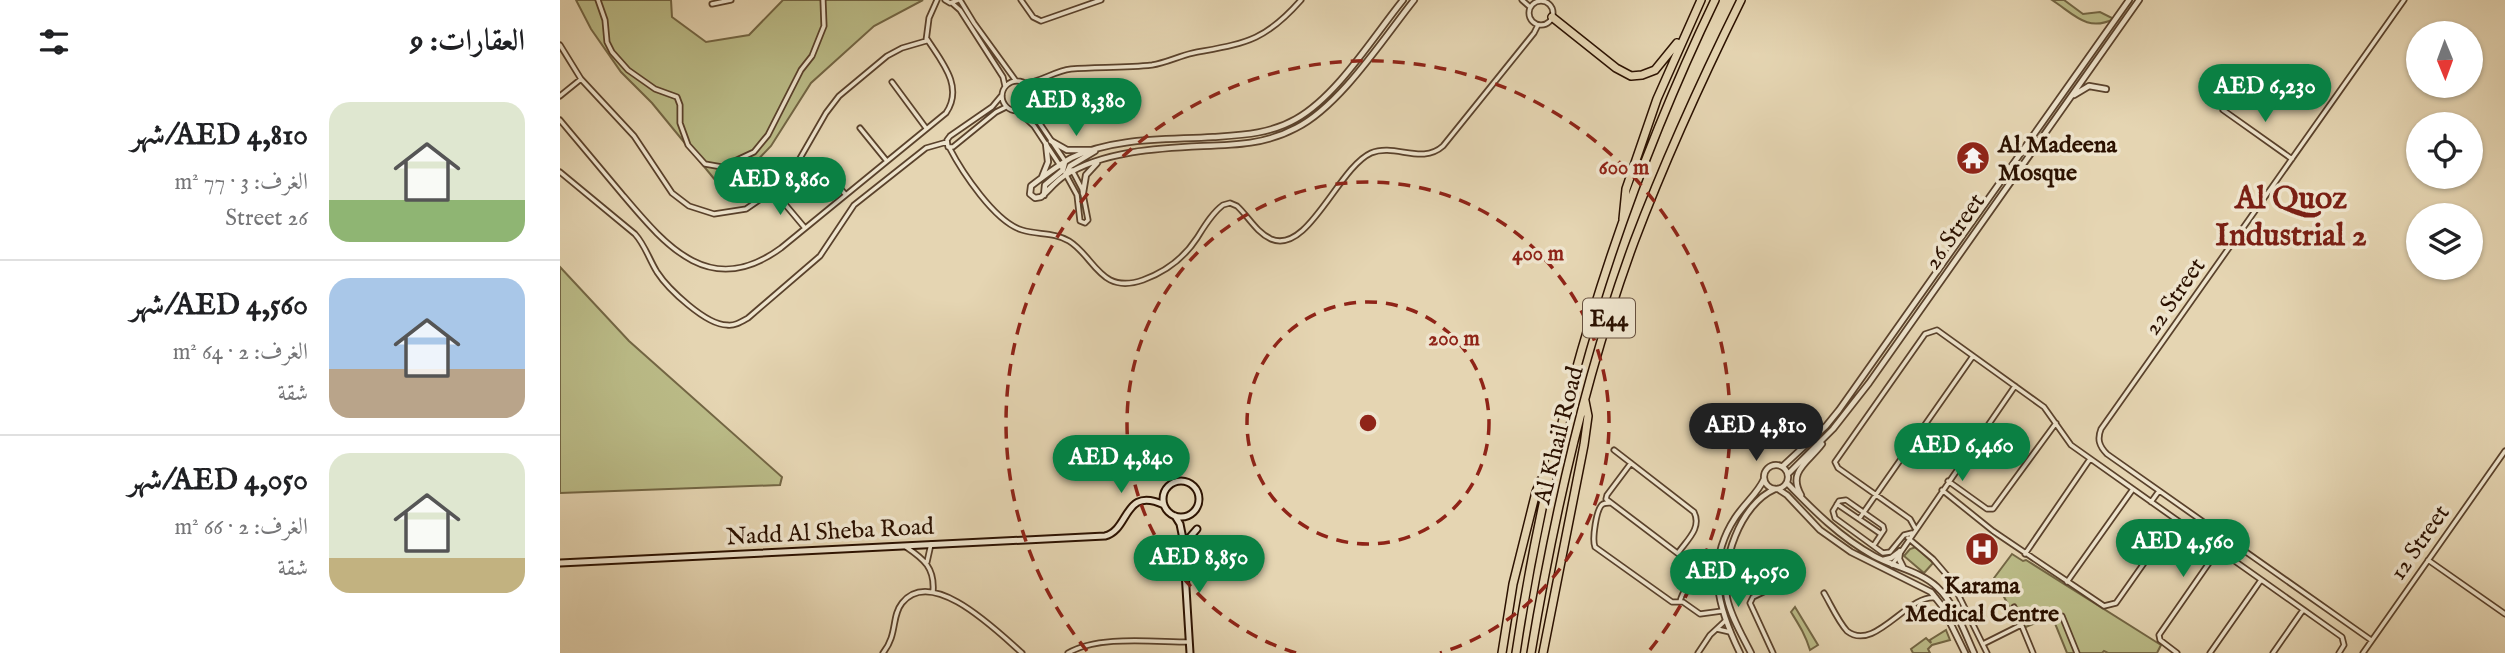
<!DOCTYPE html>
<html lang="ar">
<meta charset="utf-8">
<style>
body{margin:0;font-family:"IM FELL English",Amiri,serif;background:#f6f6f6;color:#202124;direction:rtl;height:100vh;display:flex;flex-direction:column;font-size:26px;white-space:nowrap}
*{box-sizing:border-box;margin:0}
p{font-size:23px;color:#757577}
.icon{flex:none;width:38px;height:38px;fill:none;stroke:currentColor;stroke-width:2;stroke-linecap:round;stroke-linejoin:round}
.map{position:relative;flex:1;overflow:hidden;direction:ltr}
.details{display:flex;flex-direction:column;background:#fff;width:560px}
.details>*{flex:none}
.needle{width:46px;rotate:179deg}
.buttons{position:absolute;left:1846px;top:21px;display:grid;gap:14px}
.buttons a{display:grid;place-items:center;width:77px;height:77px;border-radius:50%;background:#fff;box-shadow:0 2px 5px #0004;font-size:35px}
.price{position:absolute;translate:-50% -60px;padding:0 16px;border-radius:24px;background:#0b8043;color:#fff;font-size:23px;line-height:46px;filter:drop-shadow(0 2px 4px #0008)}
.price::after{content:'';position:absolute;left:50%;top:42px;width:21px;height:16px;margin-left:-10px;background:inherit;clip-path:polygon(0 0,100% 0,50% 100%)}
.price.current{background:#222;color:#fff}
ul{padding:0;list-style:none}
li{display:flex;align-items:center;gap:21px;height:175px;padding:0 35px}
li+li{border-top:2px solid #e0e0e0}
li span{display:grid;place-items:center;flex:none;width:196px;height:140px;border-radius:21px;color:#555}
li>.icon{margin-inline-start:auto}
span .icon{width:84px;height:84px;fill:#fffc;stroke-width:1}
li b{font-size:30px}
h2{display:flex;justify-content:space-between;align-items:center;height:84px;padding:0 35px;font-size:30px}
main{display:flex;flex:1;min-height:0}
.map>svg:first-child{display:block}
</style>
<main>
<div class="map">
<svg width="1945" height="653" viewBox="0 0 1945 653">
<rect width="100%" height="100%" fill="#e5d5b2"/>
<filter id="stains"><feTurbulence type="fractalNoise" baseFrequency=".00286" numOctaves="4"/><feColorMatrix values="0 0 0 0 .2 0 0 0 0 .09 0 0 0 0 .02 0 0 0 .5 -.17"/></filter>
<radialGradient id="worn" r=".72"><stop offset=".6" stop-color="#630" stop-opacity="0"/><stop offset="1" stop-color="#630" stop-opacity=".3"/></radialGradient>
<path fill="#bbbc88" stroke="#736644" stroke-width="2" d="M16,0H111L112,17L146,42L189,35L223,0H363L314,26L251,83L211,146L187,171L175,180L160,186L92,103L61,72L31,29Z
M1492,0H1504L1523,14L1540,12L1554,19C1527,32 1515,15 1492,0Z
M0,267L69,341L222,477L220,485L0,493Z
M1356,547L1373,563L1364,573L1344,556L1350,549Z
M1452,554L1463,561L1466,560L1601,645L1597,653H1548L1544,651L1542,653H1507L1492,616L1461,629L1434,578Z
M1235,607L1258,645L1250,650C1245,634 1239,625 1231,612Z
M1386,630L1390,640L1372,645L1368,649L1370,653H1353L1351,649L1366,638L1371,643L1370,640Z"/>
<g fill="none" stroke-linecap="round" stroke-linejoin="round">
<g stroke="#5a422c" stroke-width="7">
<path id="minor" d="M38,0L45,20L47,42L52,52L68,70L95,89L117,97L120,105V123L128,145L145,164L162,167L194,152L208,135L241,70L252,56L264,26L263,0
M385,0L390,3L398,0
M400,0L414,23L456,81
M461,0L473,17L481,21L541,0
M962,0L970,7
M969 13a12 12 0 1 1 24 0a12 12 0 1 1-24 0Z
M392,3L400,10L443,77L445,86
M152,4L171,0
M0,45L21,79L74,136L112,193L129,206L154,214L186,209L205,196L235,167L266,113L279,96L327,56L342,48L366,41L369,18L377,0
M442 96a15 15 0 1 1 30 0a15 15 0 1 1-30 0Z
M332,82L366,128
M465,83C481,82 494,71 511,69C538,67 565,68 592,65C606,63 619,56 633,53C685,43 704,42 741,0
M442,95L432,107L390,136L387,140L388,147H393L436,112L446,107
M0,96L21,79
M468,106L505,161
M1663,110L1732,159
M458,111L474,126L501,167
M0,120C21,145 41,169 62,194C106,246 150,300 221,248L386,113C404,87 382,62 367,39
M300,128L326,160
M389,147C402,172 435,222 462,230C478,235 494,232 509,241C535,257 540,295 583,280C605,272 624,258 637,238C644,227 652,213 663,205L670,203L677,206C688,216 696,232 711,239C748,255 778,168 811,153C835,143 862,165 883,146L974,33L978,25
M264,169L285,194
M0,172L75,234C85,245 89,259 97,272C108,289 146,325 167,325C175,326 181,322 188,318L260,256L294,205L366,148L387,142
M505,173L517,195L520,221L525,223L528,220L522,189L512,170
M213,190L245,228
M1054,450L1134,512C1142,528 1127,540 1118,553
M1071,463L1047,495L1046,499L1137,568C1136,580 1122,588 1120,602
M1388,481L1427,509H1433L1496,423
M1382,490L1433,531L1544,606L1556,603L1615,519
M1591,502L1599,491
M1049,503C1047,503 1045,503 1043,504C1036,508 1032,540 1035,547L1112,602H1123L1140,614L1162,611
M1277,504L1321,534
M1299,519L1413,356
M1355,528L1350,519L1278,468L1275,462L1365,334L1377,330L1484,407L1511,445L1782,637L1784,645L1779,653
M1348,538L1373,559L1391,580L1427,653
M1314,545L1324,530L1323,526L1286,500L1279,501L1273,511L1275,518L1323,553L1330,552L1344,535L1352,533
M346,547C364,559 375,568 373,592
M1465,554L1530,459
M1868,560L1945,614
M367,562L371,544
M1332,565L1455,386
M1137,569L1158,565
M1507,582L1573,489
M1264,593C1271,605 1278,621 1287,631C1315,653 1348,593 1376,598
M1454,607L1473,653
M1502,616L1517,653
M1157,629L1170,632
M1811,640L1547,454C1539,446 1537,439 1541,429L1844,0
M1423,644L1461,625
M323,653C338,634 331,617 342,603C372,565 439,633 462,653
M508,653C538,635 594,642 629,642
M1138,653L1150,635L1165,621
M1213,653L1190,603L1193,597L1218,585
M1617,653L1600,640L1599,635L1658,550
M1650,653L1701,580
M1713,653L1743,610
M1803,653L1945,451"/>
</g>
<g stroke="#5a422c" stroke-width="8">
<path id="tertiary" d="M843,0C813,37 777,96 736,119C710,134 682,135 653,137C607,140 554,137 511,158C497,166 484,176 471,186L470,194L475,198L481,197C489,190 495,182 504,176C543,151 599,148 643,146C676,145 706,144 736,128C780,106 823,39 854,0
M1514,95L1529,86L1546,89
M491,141L507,150H531
M506,175L510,166L535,151
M482,177L488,162L486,144
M523,193L526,175L537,163
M484,195L485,185L503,170L505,162
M1204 477a12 12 0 1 1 24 0a12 12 0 1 1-24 0Z
M1223,466L1266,426L1279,410L1569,0
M1228,474L1273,429L1309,383L1579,0
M1227,483C1254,511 1280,537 1314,556C1334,567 1360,571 1377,587C1395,604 1404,631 1414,653
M1218,489L1227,495L1260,530L1291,552L1371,592L1382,606L1405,653
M1241,495C1227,471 1249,462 1262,444
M1340,551L1339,559L1343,567
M1323,560L1331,558L1339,552
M1180,653C1158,608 1145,564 1175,518C1184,504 1198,493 1204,479
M1191,653C1182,635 1171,617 1167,598C1160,563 1180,504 1215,489"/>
</g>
<g stroke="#2b1100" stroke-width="9">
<path id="secondary" d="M603 499a18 18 0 1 1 36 0a18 18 0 1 1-36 0Z
M615,516L620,524L623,539L630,653
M623,545L637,529
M0,563L545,536C570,530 563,486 604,505"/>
</g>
<g stroke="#2b1100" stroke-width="10">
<path id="motorway" d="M992,17L1056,68L1071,76L1082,75L1095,70L1117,43
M1063,219L1066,189L1097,99L1141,0
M942,653L953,584L976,492L981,480L990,472
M956,653C990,425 1055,208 1155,0
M971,653C994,514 1025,375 1074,242C1105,160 1142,79 1181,0
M983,653L1024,445L1028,416L1025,401"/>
</g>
<use href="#minor" stroke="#eee4cd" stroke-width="3.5"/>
<use href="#tertiary" stroke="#eee4cd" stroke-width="4.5"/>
<use href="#secondary" stroke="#eee4cd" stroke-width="5"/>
<use href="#motorway" stroke="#e5d5b2" stroke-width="7"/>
</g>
<g fill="none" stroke="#8f2418" stroke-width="3.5" stroke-dasharray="12 9">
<circle cx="808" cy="423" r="121"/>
<path d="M736 653A241 241 0 1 1 880 653"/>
<path d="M527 651A362 362 0 1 1 1089 651"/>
</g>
<defs>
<g id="temple-disc" transform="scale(1.75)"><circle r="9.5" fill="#8f2418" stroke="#eee4cd"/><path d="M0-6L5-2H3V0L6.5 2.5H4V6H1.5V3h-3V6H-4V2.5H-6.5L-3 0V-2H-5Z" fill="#fff"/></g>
<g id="hospital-disc" transform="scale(1.75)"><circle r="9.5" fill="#8f2418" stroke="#eee4cd"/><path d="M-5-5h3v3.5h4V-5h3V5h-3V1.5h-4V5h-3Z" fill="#fff"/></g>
</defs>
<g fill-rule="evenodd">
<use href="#temple-disc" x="1413" y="158"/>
<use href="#hospital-disc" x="1422" y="549"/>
</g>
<g text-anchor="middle" stroke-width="7" stroke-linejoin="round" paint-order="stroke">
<rect fill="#eee4cd" stroke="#66503e" stroke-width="2" x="1023" y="298.5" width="52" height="39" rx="5"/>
<g font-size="23" font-weight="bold" fill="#2b1100">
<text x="1049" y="326">E44</text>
</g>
<g font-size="24" font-weight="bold" fill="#2b1100" stroke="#eee4cd" text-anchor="start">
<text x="1438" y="152">Al Madeena<tspan x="1438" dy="28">Mosque</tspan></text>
<text x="1422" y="593" text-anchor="middle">Karama<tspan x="1422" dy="28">Medical Centre</tspan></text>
</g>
<g font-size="24" fill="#2b1100" stroke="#eee4cd">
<text transform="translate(1394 231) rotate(-55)" y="8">26 Street</text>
<text transform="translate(1614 296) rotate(-55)" y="8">22 Street</text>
<text transform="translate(998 435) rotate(-76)" y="8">Al Khail Road</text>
<text transform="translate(270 531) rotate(-3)" y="8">Nadd Al Sheba Road</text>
<text transform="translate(1859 542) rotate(-55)" y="8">12 Street</text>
</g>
<g font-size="32" font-weight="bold" fill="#7a1f14" stroke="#eee4cd">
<text x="1731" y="208">Al Quoz<tspan x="1731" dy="37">Industrial 2</tspan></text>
</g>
</g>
<circle cx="808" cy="423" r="10" fill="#8f2418" stroke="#eee4cd" stroke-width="3.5"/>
<g font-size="21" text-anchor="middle" font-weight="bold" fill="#8f2418" stroke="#eee4cd" stroke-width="7" stroke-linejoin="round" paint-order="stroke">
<text x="1064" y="174">600 m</text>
<text x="978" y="260">400 m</text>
<text x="894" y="345">200 m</text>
</g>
<rect width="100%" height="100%" filter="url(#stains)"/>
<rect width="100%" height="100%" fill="url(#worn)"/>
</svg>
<div class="buttons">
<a><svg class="needle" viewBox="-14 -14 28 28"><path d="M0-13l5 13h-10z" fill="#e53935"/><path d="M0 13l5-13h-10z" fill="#757577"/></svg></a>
<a><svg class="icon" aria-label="locate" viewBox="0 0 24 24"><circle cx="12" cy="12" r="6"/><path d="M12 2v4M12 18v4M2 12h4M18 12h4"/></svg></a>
<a><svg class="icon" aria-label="layers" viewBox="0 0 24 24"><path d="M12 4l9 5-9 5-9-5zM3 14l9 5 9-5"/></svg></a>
</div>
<b class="price" style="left:1705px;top:124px">AED 6,230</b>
<b class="price" style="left:516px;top:138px">AED 8,380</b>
<b class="price" style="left:220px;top:217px">AED 8,860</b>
<b class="price current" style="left:1196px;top:463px">AED 4,810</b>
<b class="price" style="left:1402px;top:483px">AED 6,460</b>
<b class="price" style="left:561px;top:495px">AED 4,840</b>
<b class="price" style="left:1623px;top:579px">AED 4,560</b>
<b class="price" style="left:639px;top:595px">AED 8,850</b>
<b class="price" style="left:1178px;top:609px">AED 4,050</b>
</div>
<section class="details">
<h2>العقارات: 9<svg class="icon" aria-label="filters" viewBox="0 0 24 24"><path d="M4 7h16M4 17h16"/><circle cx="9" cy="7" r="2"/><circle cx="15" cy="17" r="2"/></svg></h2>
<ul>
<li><span style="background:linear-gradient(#dfe7d0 70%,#8fb573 0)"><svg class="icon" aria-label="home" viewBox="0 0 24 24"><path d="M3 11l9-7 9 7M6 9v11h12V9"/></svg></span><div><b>AED 4,810/شهر</b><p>الغرف: 3 · 77 m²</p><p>26 Street</p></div></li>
<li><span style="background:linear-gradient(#a9c7e8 65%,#b9a48a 0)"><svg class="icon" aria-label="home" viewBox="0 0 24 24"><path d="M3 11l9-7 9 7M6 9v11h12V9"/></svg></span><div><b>AED 4,560/شهر</b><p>الغرف: 2 · 64 m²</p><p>شقة</p></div></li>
<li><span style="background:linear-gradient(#dfe7d0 75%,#c2b280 0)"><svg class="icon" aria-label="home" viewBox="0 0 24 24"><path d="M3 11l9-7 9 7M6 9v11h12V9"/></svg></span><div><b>AED 4,050/شهر</b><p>الغرف: 2 · 66 m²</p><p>شقة</p></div></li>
</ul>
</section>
</main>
